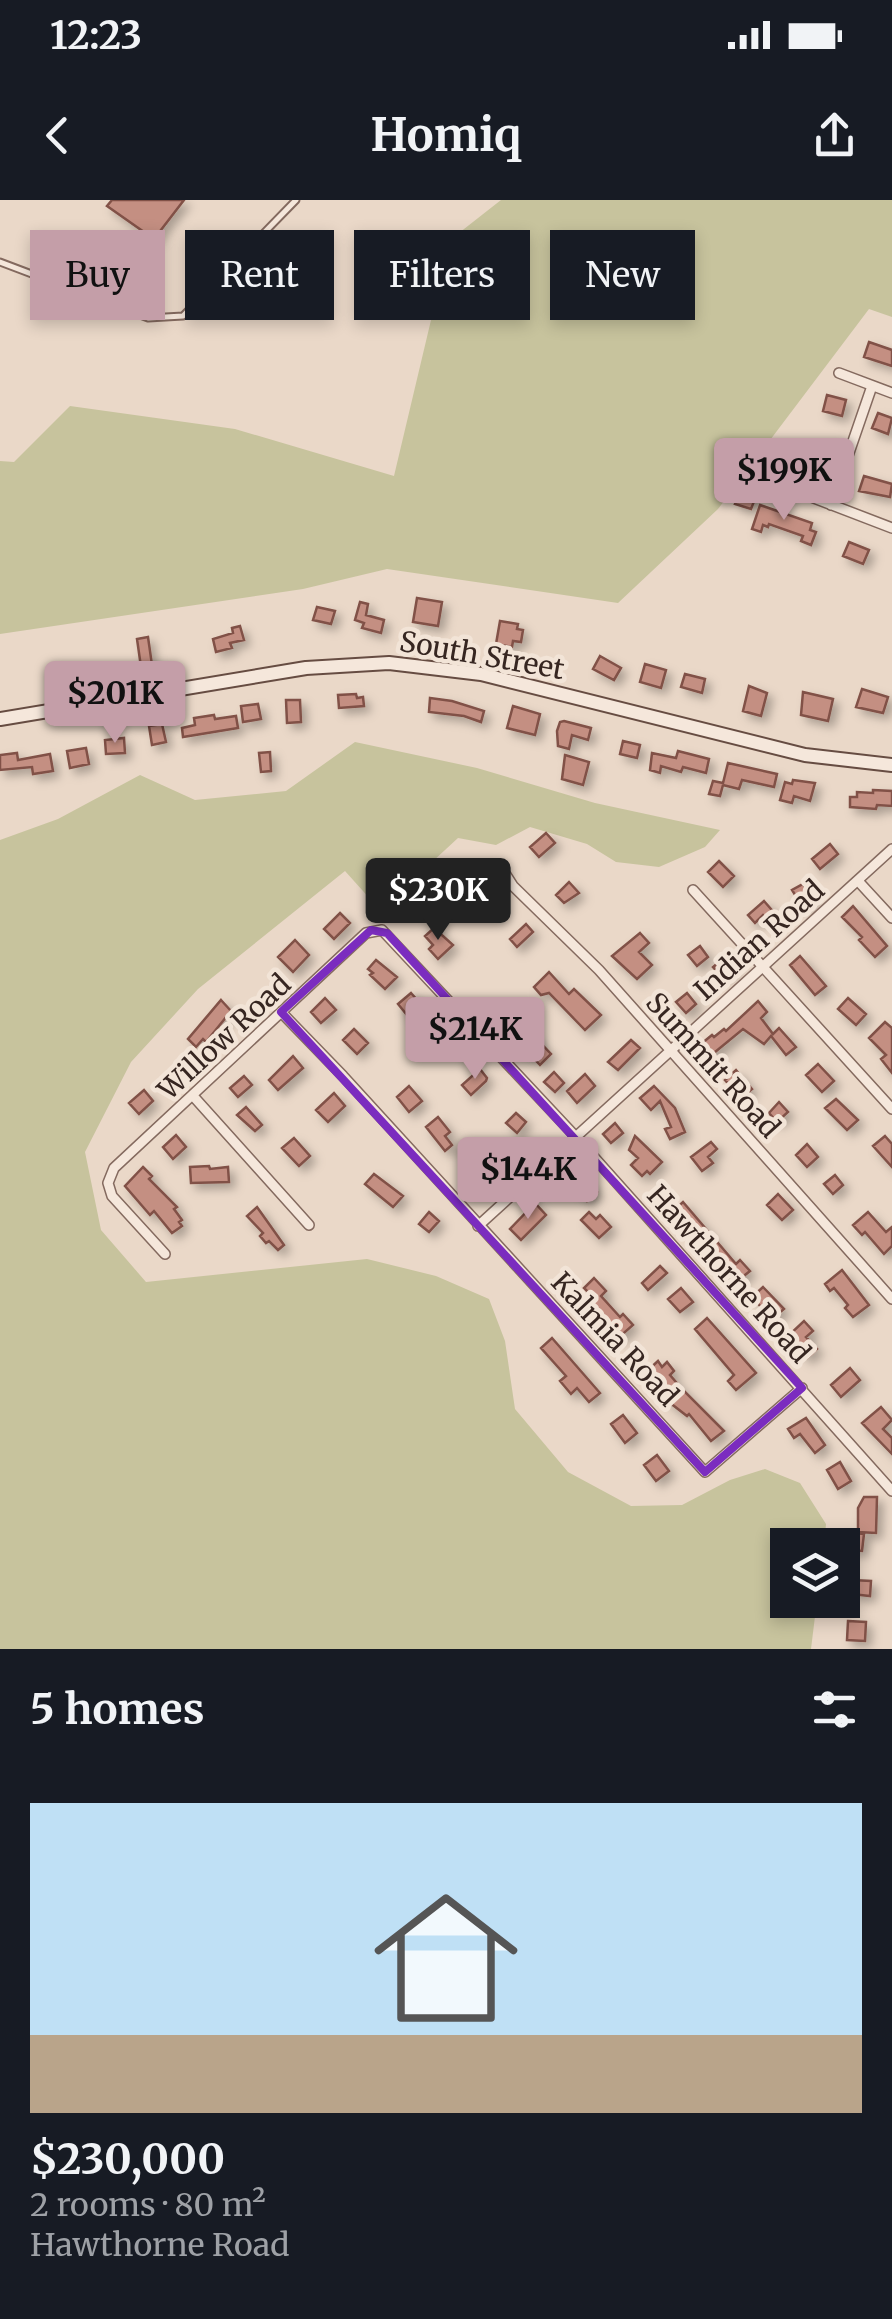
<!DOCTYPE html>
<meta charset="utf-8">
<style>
body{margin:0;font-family:Merriweather,serif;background:#20242c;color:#f1f3f6;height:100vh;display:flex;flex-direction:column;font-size:38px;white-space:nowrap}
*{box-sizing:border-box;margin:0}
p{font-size:32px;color:#9ea1a6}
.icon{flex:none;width:55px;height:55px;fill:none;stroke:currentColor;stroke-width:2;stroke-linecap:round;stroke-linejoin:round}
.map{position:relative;height:1449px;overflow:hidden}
.panel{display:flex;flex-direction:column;background:#171b24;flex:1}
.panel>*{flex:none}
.banner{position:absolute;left:30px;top:30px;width:832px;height:90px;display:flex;gap:20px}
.controls{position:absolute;left:770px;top:1328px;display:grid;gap:20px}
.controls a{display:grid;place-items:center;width:90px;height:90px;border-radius:0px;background:#171b24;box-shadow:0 5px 15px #0003;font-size:50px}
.price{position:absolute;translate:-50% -85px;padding:0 22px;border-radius:10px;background:#c49ea8;color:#111;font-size:32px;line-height:65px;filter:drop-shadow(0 2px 5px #0008)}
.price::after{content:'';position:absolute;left:50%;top:60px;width:30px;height:22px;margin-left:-15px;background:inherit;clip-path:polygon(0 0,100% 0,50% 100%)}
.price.on{background:#222;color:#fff}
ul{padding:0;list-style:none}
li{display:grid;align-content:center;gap:20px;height:530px;padding:0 30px}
li span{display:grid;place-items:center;height:310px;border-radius:0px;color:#555}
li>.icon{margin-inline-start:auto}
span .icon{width:180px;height:180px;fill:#fffc;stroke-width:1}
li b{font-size:42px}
h2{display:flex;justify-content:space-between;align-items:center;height:120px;padding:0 30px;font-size:42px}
.tag{padding:0 35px;border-radius:0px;background:#171b24;box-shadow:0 5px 15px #0003;font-size:35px;line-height:90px}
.tag.on{background:#c49ea8;color:#111}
.status{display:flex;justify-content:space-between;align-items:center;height:70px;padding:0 50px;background:#171b24;direction:ltr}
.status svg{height:28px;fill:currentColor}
header{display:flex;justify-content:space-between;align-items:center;height:130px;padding:0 30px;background:#171b24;font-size:45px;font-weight:700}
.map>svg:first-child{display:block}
</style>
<div class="status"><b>12:23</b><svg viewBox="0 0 49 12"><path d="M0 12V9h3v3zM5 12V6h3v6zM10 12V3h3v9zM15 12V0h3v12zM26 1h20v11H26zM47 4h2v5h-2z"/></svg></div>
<header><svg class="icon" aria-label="back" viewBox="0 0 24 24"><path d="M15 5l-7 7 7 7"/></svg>Homiq<svg class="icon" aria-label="share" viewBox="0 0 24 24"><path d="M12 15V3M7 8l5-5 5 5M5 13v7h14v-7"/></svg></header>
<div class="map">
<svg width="892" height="1449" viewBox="0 0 892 1449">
<defs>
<filter id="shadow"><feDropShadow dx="5.5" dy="5.5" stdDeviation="5" flood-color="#0004"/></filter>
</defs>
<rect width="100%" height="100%" fill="#ead8c8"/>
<path fill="#c7c39d" d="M501,0H892V117L869,109L718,309L618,403L387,369L303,389L0,434V261L14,262L70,206L235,229L394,276L450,40Z
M355,542L477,568L595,603L720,630L705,647L659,667L616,662L587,644L530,627L496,645L458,638L380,710L345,671L198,789L131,862L85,952L101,1030L146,1082L367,1059L436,1076L489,1099L505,1141L515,1209L568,1272L631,1306L682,1305L730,1280L765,1269L800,1283L826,1324L824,1345H788V1400H817L811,1449H0V640L58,619L140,575L195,600L286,591Z"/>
<path fill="#c48f82" stroke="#815147" stroke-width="2.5" filter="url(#shadow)" d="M112,0H184L154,39L107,6Z
M869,142L892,150V166L864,157Z
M827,195L846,200L842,216L823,211Z
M878,213L892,218L888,234L872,228Z
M796,252L824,260L819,276L792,268Z
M864,276L892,284L890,297L859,291Z
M740,293L755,299L751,309L735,304Z
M760,305L812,323L810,330L816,332L811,345L801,341L803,336L769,324L768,327L763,325L761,332L752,329Z
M849,342L869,350L863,364L843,356Z
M417,398L442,402L438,426L413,422Z
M360,402L368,404L366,415L384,420L381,433L362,428L364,423L355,420Z
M317,407L335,411L331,424L313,420Z
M500,421L518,424L517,429L523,430L521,442L513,441L512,447L496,444Z
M240,426L244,440L230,443L232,448L216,452L213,439L233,433L232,428Z
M148,437L152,465L141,467L137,439Z
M600,456L621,468L614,480L593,469Z
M645,464L666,470L661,488L640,482Z
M685,474L705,479L702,493L681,487Z
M749,486L767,493L761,516L743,511Z
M862,489L888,497L883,513L856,507Z
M803,492L833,499L828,521L801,515Z
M356,494L357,498L363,497L364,506L339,508L338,495Z
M430,498L452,501L484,511L481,522L464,516L429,512Z
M286,500H300L301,522L287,523Z
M258,504L261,519L243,522L241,506Z
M513,506L540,514L535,535L507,528Z
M214,515L215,519L236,516L238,528L183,537L182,528L195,525L194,518Z
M564,521L591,528L588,540L572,535L569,549L558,546L557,531L560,522Z
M162,524L166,542L152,545L149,526Z
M124,538L125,553L106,554L105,540Z
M623,541L640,545L637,558L620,554Z
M86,548L89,564L70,568L67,551Z
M678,551L709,559L706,573L683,567L681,572L661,566L660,573L650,570L652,553L676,558Z
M270,552L271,571L261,572L259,553Z
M17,553L18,560L50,554L53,571L33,574L32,567L0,570V555Z
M565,555L589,562L583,585L562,579Z
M728,563L777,574L774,587L742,580L739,589L723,585L720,596L709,594L713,581L723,583Z
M793,580L815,583L810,601L794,596L792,603L780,600L785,582L792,584Z
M873,590L892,591V606L877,605L876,609L850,607V597H857V592L873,593Z
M546,633L555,643L539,657L530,647Z
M830,644L838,654L820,669L812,659Z
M719,661L734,676L723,687L708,672Z
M569,682L579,693L564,703L556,695Z
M803,684L813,700L802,706L792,690Z
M764,701L777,716L770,723L763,715L755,723L748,715Z
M853,706L887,746L875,757L859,740L862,737L842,717Z
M340,713L350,723L334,739L324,729Z
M526,724L533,732L517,747L510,739Z
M434,728L453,745L438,759L429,749L433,745L425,736Z
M640,733L649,743L639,752L652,765L637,779L612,756Z
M295,740L309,755L293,772L278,757Z
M700,746L708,757L697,766L688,755Z
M727,755L736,765L722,777L713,767Z
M800,756L826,786L815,795L790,765Z
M376,760L397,777L385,789L370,775L373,773L368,769Z
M549,772L569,794L574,789L601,815L585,830L549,793L541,795L534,787Z
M411,793L419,802L416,805L435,827L424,836L398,804Z
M687,793L696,804L686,813L676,802Z
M325,798L336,810L321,823L311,812Z
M848,798L866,814L856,825L838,809Z
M221,800L231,811L206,842L203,839L196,847L188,839Z
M758,801L767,812L761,818L773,834L779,828L796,847L786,855L771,836L764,844L743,829L709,857L700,847L701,844L712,835L714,837L724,829L726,831Z
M885,822L892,828V873L881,859L886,855L869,838Z
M354,829L368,843L357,854L343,840Z
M534,836L551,854L540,865L523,847Z
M631,840L640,848L618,870L608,862Z
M293,856L303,868L278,890L269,880Z
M818,864L834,881L822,892L806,875Z
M480,869L487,878L486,881L471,895L462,885Z
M736,870L752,889L741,898L725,880Z
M554,872L564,883L555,892L544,882Z
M585,874L595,886L577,903L567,891Z
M244,876L252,885L238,897L230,888Z
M409,886L422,901L409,912L397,897Z
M654,886L675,908L685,932L670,939L665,929L671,927L660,901L651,910L640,898Z
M144,890L153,901L139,914L129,903Z
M334,893L345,906L328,922L316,910Z
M836,899L858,920L847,930L825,908Z
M779,902L788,912L777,922L769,913Z
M246,907L262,925L255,931L237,915Z
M516,913L526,922L517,933L506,923Z
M438,917L450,932L445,936L452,945L445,951L426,927Z
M615,923L623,933L611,943L603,934Z
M176,935L186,947L173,959L163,947Z
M635,936L662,962L650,974L647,971L642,976L631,965L638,958L629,950Z
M885,936L892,944V967L873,946Z
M294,938L310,956L299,966L282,948Z
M711,942L717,949L708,957L713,963L702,971L691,957Z
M477,944L492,964L483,973L468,953Z
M807,944L818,957L807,967L796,955Z
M209,966L210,969L228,967L229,982L191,983L190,967Z
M143,967L152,976L149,979L177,1007L174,1009L182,1020L179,1022L182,1026L172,1033L154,1011L150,1015L125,986Z
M374,974L403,996L393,1007L365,984Z
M835,975L843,985L833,994L824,984Z
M587,981L597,992L587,1001L577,990Z
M778,994L793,1010L782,1020L767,1005Z
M683,1002L736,1064L740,1060L750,1071L736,1082L673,1011Z
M535,1003L546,1015L521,1040L510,1029Z
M257,1007L284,1045L278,1050L269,1041L266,1043L260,1036L263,1033L247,1016Z
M429,1012L439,1021L429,1032L419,1024Z
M589,1012L596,1019L600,1015L611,1027L599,1038L581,1020Z
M868,1012L886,1032L892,1027V1046L884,1054L865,1032L862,1035L853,1025Z
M660,1066L667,1073L648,1090L642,1083Z
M842,1070L869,1105L853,1117L845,1108L848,1105L834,1088L830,1091L825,1084Z
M594,1078L606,1091L601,1096L620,1117L623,1114L633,1125L617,1139L600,1119L604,1116L586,1098L590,1094L584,1088Z
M763,1087L784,1109L772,1119L752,1097Z
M681,1088L693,1102L680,1112L668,1099Z
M707,1118L756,1173L736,1190L728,1181L734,1175L695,1129Z
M804,1121L813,1131L806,1137L817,1149L807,1158L788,1136Z
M552,1138L600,1193L589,1202L577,1188L571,1194L560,1181L566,1176L541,1148Z
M658,1161L662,1167L667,1162L674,1171L670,1175L682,1189L724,1231L711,1241L689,1214L687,1216L669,1202L646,1172Z
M850,1168L860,1180L841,1197L831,1185Z
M881,1207L892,1220L883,1229L892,1238V1254L862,1223Z
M623,1215L637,1233L625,1243L611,1224Z
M806,1218L825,1245L815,1253L800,1234L794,1238L788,1229Z
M657,1255L669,1271L656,1281L644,1265Z
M840,1262L851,1281L838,1289L827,1270Z
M864,1297H877L876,1333L858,1332V1308Z
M843,1332L864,1334L862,1351L842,1349Z
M852,1380L871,1381L870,1396L851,1394Z
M848,1421L866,1422L865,1441L847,1440Z"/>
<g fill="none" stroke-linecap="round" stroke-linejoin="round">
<g stroke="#846a5f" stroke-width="9">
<path id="service" d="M0,62L148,118L183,116L296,0"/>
</g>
<g stroke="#846a5f" stroke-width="12">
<path id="minor" d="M839,173L892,193
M754,275L892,328
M831,305L872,186
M499,664L513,686L599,770L892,1099
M859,682L892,718
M693,690L892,909
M281,812L343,876L705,1272L802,1188
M194,897L309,1025
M478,1026L892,649
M165,1054L112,996L108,983L114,968L366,733L382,730L575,936L892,1291"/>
</g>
<g stroke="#664c42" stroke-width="16">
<path id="secondary" d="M0,519L306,468L389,463L481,474L805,555L892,565"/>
</g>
<use href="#service" stroke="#f5e7db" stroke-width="5"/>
<use href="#minor" stroke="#f5e7db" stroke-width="9"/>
<use href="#secondary" stroke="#f5e7db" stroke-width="12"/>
</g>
<path fill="none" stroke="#7b2cbf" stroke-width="8" stroke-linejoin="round" d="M371,730L387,733L802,1188L705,1272L281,812Z"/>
<g text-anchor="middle" stroke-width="9" stroke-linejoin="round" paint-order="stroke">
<g font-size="28" fill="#362621" stroke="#f2e4d7">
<text transform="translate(482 455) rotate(10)" y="10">South Street</text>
<text transform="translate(759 740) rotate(-42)" y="10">Indian Road</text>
<text transform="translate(224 837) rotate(-43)" y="10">Willow Road</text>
<text transform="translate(713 865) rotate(48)" y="10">Summit Road</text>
<text transform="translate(729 1074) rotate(48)" y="10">Hawthorne Road</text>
<text transform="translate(615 1139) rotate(47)" y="10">Kalmia Road</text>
</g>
</g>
</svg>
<div class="controls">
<a><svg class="icon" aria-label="layers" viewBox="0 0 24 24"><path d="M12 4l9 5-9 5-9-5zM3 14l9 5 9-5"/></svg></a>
</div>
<b class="price" style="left:784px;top:323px">$199K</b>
<b class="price" style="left:115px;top:546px">$201K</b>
<b class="price on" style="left:438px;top:743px">$230K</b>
<b class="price" style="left:475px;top:882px">$214K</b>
<b class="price" style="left:528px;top:1022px">$144K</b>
<div class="banner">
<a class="tag on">Buy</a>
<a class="tag">Rent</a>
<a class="tag">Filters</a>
<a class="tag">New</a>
</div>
</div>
<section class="panel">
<h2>5 homes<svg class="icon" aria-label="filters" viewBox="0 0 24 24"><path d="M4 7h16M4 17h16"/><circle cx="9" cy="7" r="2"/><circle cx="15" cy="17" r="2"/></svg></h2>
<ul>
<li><span style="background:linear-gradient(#bfe0f5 75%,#b9a48a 0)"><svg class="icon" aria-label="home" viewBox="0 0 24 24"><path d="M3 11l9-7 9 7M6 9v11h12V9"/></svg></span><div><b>$230,000</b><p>2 rooms · 80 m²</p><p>Hawthorne Road</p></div></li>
</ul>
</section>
